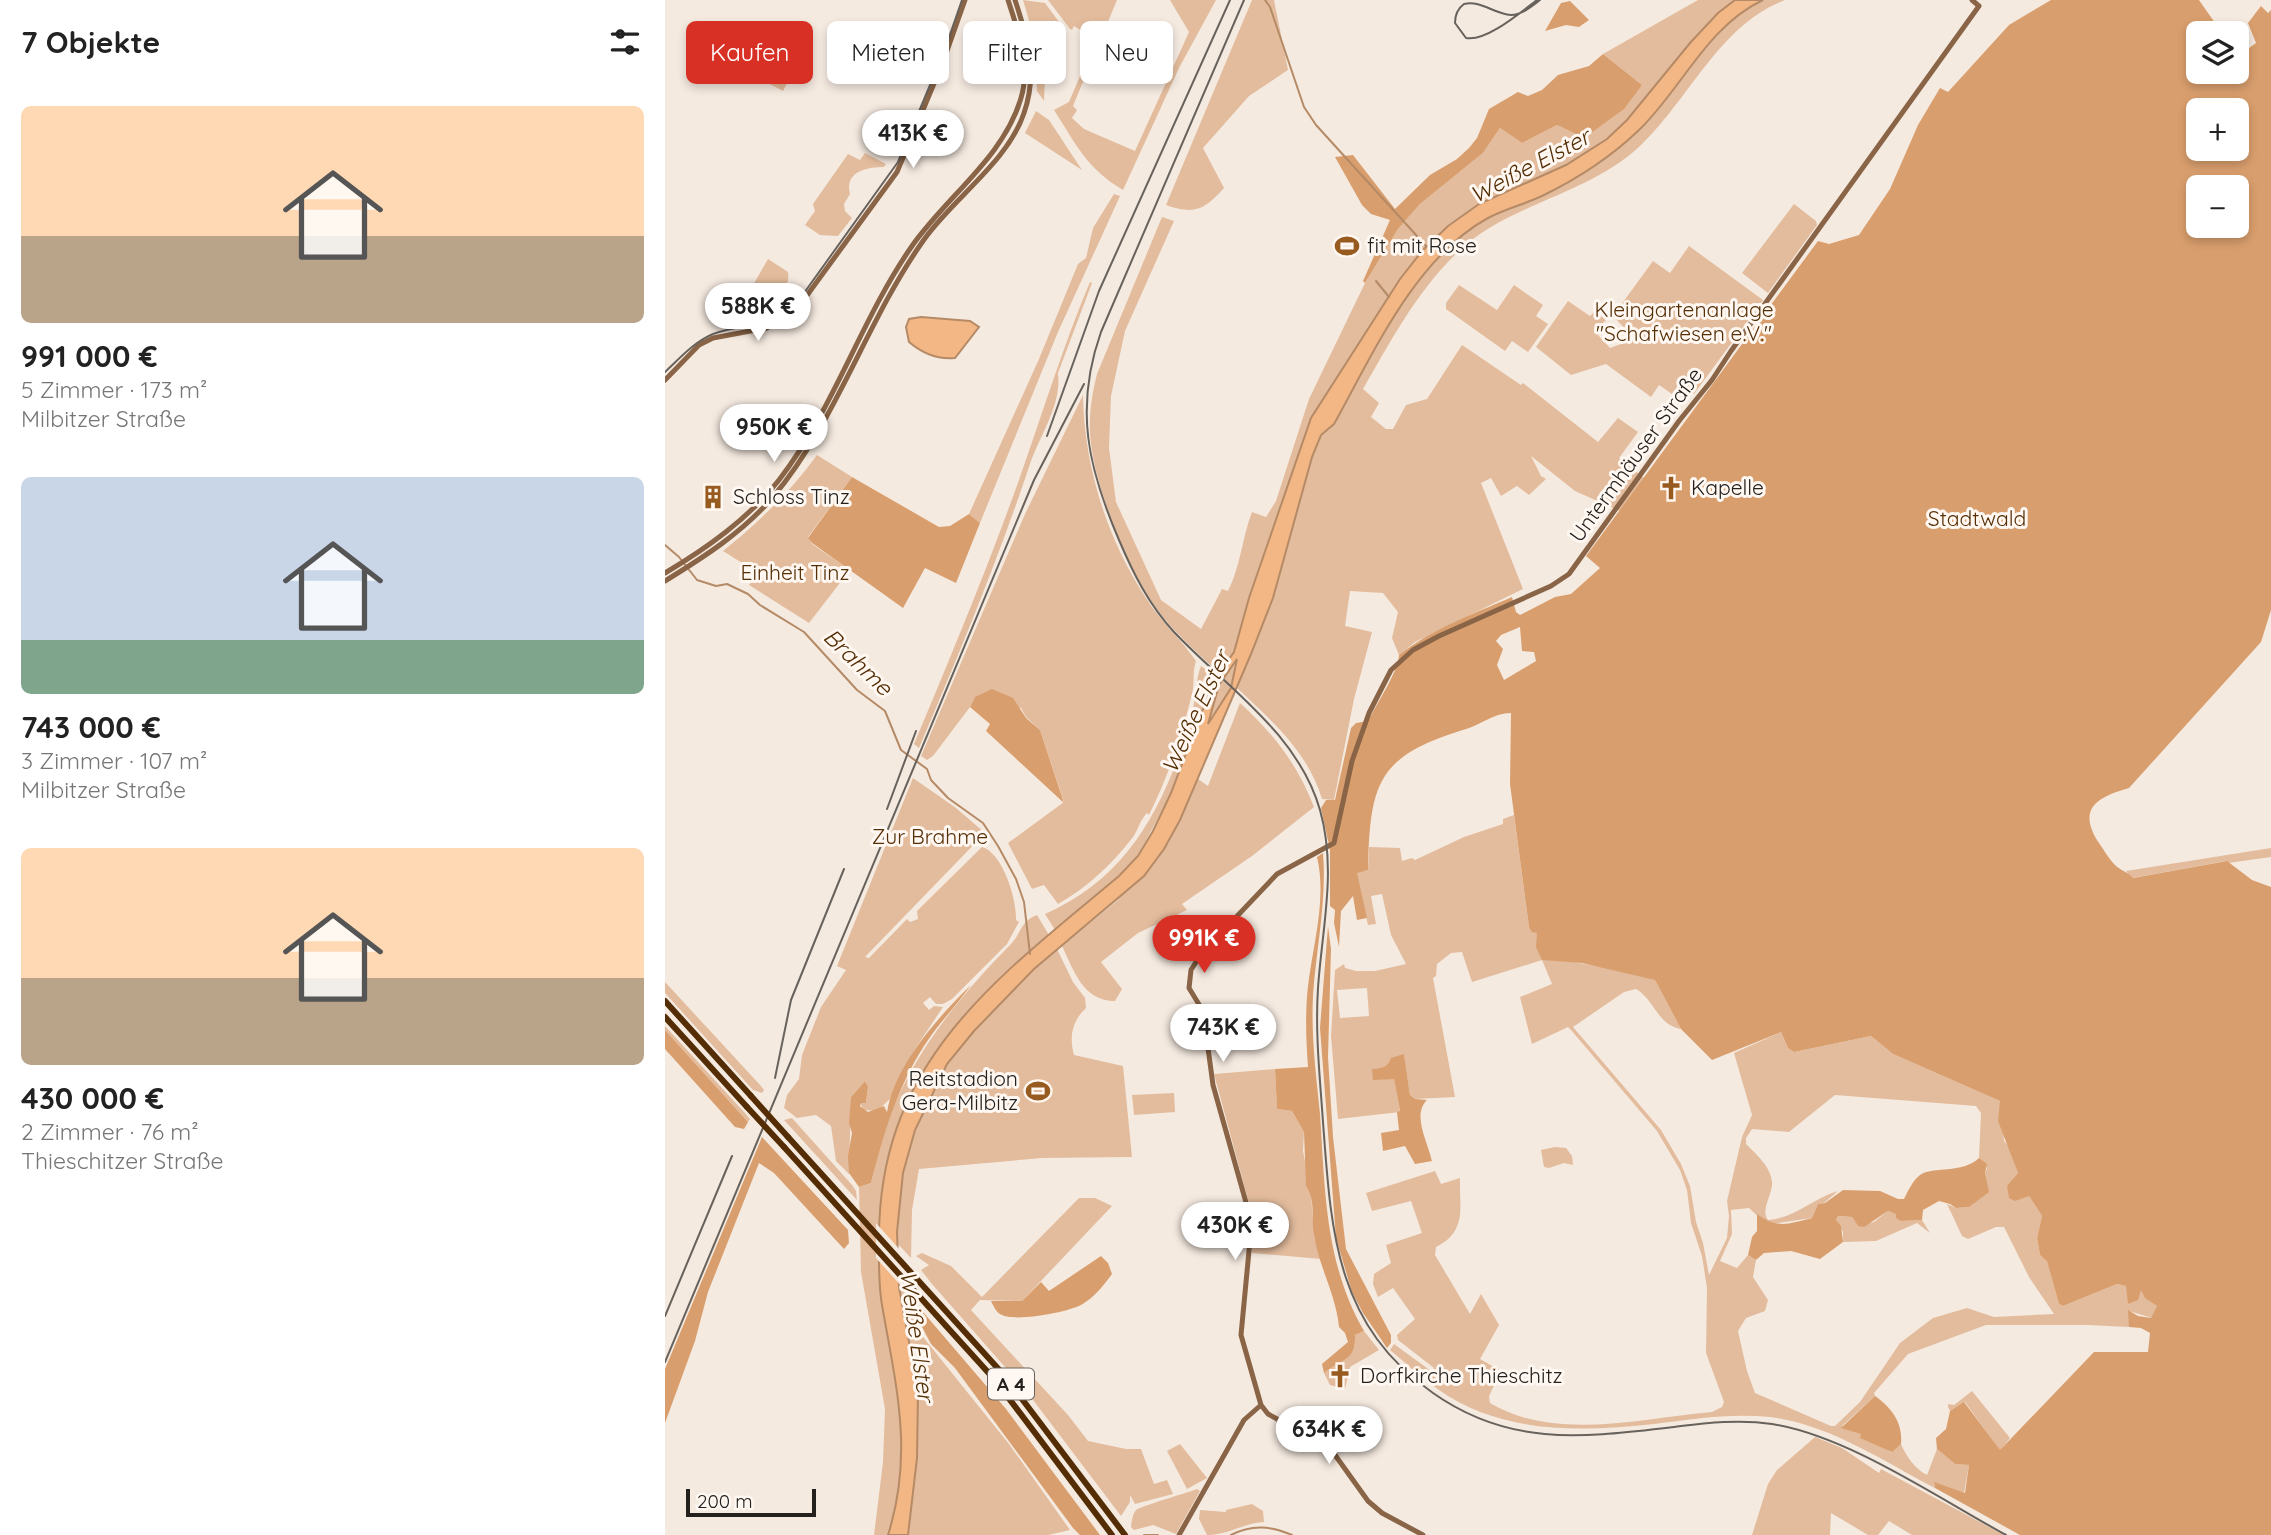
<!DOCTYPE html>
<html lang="de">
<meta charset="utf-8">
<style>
body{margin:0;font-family:Quicksand,sans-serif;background:#f6f6f6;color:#222;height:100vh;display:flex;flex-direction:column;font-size:26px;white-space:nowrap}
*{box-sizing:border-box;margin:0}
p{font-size:23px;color:#767676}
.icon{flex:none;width:38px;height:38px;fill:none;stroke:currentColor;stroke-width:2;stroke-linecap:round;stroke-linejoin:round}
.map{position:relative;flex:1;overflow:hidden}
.sheet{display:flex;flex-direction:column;background:#fff;width:665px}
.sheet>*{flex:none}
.hud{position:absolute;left:21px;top:21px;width:665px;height:63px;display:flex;gap:14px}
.fabs{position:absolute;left:1521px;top:21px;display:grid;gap:14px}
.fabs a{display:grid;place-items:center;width:63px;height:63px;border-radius:10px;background:#fff;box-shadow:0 4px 10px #0003;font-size:35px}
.scale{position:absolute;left:21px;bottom:18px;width:130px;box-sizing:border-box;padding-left:7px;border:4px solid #24201d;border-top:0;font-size:19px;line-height:24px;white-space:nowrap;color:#24201d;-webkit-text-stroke:5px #fff8f2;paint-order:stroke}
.price{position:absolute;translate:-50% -60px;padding:0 16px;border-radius:24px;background:#fff;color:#222;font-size:23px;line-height:46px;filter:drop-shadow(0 2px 4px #0008)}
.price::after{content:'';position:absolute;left:50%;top:42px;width:21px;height:16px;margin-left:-10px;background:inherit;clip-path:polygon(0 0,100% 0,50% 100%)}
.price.on{background:#d93025;color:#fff}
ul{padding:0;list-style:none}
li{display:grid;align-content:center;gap:14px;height:371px;padding:0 21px}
li span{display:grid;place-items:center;height:217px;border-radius:10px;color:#555}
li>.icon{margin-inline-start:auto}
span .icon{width:126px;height:126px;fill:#fffc;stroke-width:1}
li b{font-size:30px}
h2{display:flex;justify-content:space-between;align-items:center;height:84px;padding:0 21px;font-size:30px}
.tag{padding:0 24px;border-radius:10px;background:#fff;box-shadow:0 4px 10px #0003;font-size:24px;line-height:63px}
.tag.on{background:#d93025;color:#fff}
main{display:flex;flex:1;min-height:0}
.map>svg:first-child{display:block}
</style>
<main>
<section class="sheet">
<h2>7 Objekte<svg class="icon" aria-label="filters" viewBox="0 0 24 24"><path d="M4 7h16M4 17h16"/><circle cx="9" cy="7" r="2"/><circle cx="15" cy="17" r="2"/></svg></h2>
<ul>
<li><span style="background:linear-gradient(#ffd9b3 60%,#b9a48a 0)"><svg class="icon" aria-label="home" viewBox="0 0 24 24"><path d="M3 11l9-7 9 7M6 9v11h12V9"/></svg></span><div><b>991 000 €</b><p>5 Zimmer · 173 m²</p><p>Milbitzer Straße</p></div></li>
<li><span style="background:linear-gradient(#c9d6e8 75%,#7fa58c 0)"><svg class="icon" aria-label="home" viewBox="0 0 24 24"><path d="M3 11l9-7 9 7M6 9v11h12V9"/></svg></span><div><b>743 000 €</b><p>3 Zimmer · 107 m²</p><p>Milbitzer Straße</p></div></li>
<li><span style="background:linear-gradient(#ffd9b3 60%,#b9a48a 0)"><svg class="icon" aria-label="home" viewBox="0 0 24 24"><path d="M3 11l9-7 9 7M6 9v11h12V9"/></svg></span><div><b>430 000 €</b><p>2 Zimmer · 76 m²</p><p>Thieschitzer Straße</p></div></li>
</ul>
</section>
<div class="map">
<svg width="1606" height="1535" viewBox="0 0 1606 1535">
<rect width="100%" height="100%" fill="#f5eae0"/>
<path fill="#e3bc9d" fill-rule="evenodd" d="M358,0L380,3L400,30L398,45L380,78L379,101L372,91L369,38Z
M383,0H452L408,106L412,110L407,118L419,129L470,151L524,32L505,0H551L514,68L458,190C421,168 411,144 389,110L404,102L427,48L428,38L409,26L407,30L405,29Z
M587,0H609L623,70L584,96L538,148L559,188C539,210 530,215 501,205Z
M1033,0H1070L1053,13L962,120L942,139L901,165L814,204L783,225L757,251L735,279L647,418L569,652L554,673C535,655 514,637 497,616C464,575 428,485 425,433C424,413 427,394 432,374L497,217L509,221L460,331L446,396L444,448L451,502L496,600L536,629L557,589L563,591C576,565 577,538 587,512L601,517L611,501L644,399L700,283L733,229L755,204L818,153L835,128L857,143L892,125L919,138L977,85L938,54Z
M1098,0H1120C1054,25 1024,100 975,146C932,186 875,198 826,227C767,262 731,332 698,389L714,403L706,417L721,429H728L741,405L762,399L797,345L856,385L858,383L933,442L953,418L973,432L954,458L979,478L955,511L910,491L866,456L876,476L881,479L864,495L852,486L836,496L826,478L816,483L858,589L750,642L734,655L727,638L733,612L718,593L685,591L680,626L707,632L689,699L669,800L657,799C643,752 607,721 572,688L608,598L647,457L656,434L669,424C708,354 750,258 823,218C840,209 860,204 877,196C912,179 946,157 974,130C1016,90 1042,26 1098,0Z
M110,60L129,70L118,91L99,81Z
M371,111L384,120L417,170L360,133Z
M200,153L221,164L219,167C203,167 179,171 185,194L179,204L180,211L187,218L173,236L155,235L140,225L150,211L148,204L183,154L195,160Z
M449,194L455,196L393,332L315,523L304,514L374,359L413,264L421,258L428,228Z
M1129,204L1151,221L1152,225L1103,293L1077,273Z
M1024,246L1098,300L1029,394L1014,384L1007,394L994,385L986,397L941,364L906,375L871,347L903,301L925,316L930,311L941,320L938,323L941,326L933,335L945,348L970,339L948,316L988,261L1005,273Z
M103,259L123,272C125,284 118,294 108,300L88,285Z
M425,282L427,283L393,373C397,405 375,435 365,464C333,560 294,654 254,748L249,744C286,656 323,567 355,477C378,412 398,346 425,282Z
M794,285L832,310L849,285L878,305L871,316L883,324L863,352L847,341L840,351L781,309V303Z
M418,395C419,466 442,539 481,598C495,621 516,639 531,661C527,672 530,683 527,694C517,735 503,777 484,815L482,813C475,820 473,830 468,837C448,863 422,888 393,904L379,885L367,889L343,843L399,802L375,730L361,717L356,708L310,697L305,707L268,756L262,760L256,756L360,514Z
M152,455L187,477L143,537L147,544L185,570L144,623L84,585L93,573L58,551C94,522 125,492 152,455Z
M572,658C573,680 557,710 542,724L554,685Z
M536,666L552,677L506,793L473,856L454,876L390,930L380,914C467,876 503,799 527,713C531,699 531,677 536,666Z
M575,703C608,733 633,765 649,807L587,856L517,904L522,910L473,933L436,962L457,989L450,1001C418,1001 409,971 397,946L453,900L515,820L533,779L543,786Z
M248,778L291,808L320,833L200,957L204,958L242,919L245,922L253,919L252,911L317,847C338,853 352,900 351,920L354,922L342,944L287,999L278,1004H271L265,997L258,1003L264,1010L269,1006L278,1007L250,1049L225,1099L212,1111L199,1110L195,1103H201L203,1088L200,1081L186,1097L184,1174L171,1161L166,1126L151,1115L132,1118L119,1108L122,1095L134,1079L137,1055L156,1007L181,970L172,966Z
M849,815L864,927L872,933V944L892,959L965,972L990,980L1016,1029C992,1025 990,1000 971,989L959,992L908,1027L996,1130L1016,1164L1025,1186L1031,1222L1038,1243L1044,1275L1062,1238L1064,1216L1062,1201L1077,1137L1087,1115L1069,1053L1116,1032L1123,1048L1129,1052L1206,1036L1228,1054L1335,1101L1339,1141L1345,1148L1353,1173L1343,1186L1364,1196L1377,1216L1372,1238L1375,1255L1382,1260L1394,1304L1398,1306L1452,1284L1476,1289L1481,1298L1492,1306L1487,1318L1464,1311V1327L1423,1325H1321L1243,1354L1209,1393L1210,1396L1177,1426L1193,1432L1226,1452L1236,1444C1241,1456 1250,1469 1262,1475L1272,1449L1290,1464L1304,1465L1299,1493L1269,1483L1270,1488C1218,1461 1164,1424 1105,1417C1066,1413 1028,1419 989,1424C915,1432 837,1434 774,1390C756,1378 741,1363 725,1350L729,1344L766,1371L769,1368L733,1340L732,1335L750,1319L728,1288L713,1297L708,1284L709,1274L726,1263L721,1245L757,1233L746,1201L707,1211L701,1193L770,1171L776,1184L795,1178C794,1207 803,1231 771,1247L770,1255L805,1314L816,1294L834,1325L815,1359L836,1371L824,1396L825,1403C890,1442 976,1418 1047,1412L1057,1407L1059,1402L1041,1353L1042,1288L1037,1256L1026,1223L1022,1190L1015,1170L992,1131L906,1030L903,1027L867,1044L855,997L887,984L877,960L807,982L797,952L786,953L772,964L771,976L768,978L790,1097L750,1099L745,1095L739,1055L717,1068L708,1069L729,1078L735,1112L673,1119L666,1036L670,970L679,964L680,968L691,971H710L741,964L726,935L717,894L706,896L711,924L703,925L691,872L703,870L704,847L735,848L737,861L747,858L750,860L799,837L838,824V819ZM702,988L704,1016L675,1018L672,990ZM1170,1095L1311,1106L1316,1113L1314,1158L1322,1168L1320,1173L1322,1184L1304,1207L1291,1208L1282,1204L1297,1236L1303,1239L1331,1227H1339L1364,1277L1389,1314L1329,1317L1302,1308L1268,1318L1235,1343L1195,1402L1170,1426H1166L1090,1393L1082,1371L1073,1331L1081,1318L1100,1311L1103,1300L1088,1277L1091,1260L1083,1255L1072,1268L1055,1261L1067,1234L1066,1210L1084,1208L1099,1222L1107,1224L1147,1218L1153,1204L1159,1203L1173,1191C1148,1198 1131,1218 1103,1220C1095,1209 1108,1195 1107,1182C1106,1167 1091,1154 1081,1144V1138L1087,1129L1124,1132Z
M1606,848V857L1563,863L1561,861L1467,878L1461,871Z
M372,915L384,935C280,1027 211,1099 215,1247C216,1266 215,1286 217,1305C221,1329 228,1353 232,1378C241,1428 238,1487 223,1535H209L218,1462L220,1409L196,1272L194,1187L206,1183C210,1167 212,1151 217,1136C243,1060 289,1002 345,945C357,933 355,921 372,915Z
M392,949L408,982L420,998L421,1008C407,1021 404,1037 409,1055L458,1066L467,1157L377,1158L254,1169L247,1210L246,1258L233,1244C231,1182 248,1118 281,1066C297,1040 320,1019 341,997C358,981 374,963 392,949Z
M0,982L96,1086L99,1090L97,1093L88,1090L0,993Z
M0,1026L79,1112L85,1119L83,1122L0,1030Z
M610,1069L612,1109L627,1111L639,1132L638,1151L646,1193L649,1236L656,1259L587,1253L585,1207L549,1074Z
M509,1093L510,1112L469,1115L467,1095Z
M127,1118L187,1185L191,1191L192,1200L119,1120Z
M890,1147L901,1148L907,1156L908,1165L899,1163L884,1168L879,1167L876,1150Z
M414,1198H430L447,1206L357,1301L315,1300L306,1310L403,1415L423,1441L461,1449H476L489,1484L502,1480L508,1494L470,1504L465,1495V1502L456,1516L362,1392L267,1284L256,1270L264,1265L251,1256L257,1253L286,1266L317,1297Z
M1223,1211L1232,1214L1236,1221L1257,1220L1265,1233L1252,1223L1211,1241L1178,1242V1232L1171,1220L1173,1216L1187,1217L1193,1226L1209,1222Z
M234,1287L246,1297L251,1326L258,1337L344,1444L405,1530L383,1535H243L252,1458L253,1391Z
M699,1331L714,1350L685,1367L680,1389L665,1385L659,1373C677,1358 691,1362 690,1335Z
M1307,1391L1345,1438L1335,1451L1300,1402L1285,1411L1283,1407V1404L1289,1405Z
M1150,1437L1177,1448L1214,1473L1216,1469L1339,1535H1247L1224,1521L1213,1535H1203L1166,1513L1165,1535H1087L1103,1484L1112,1470Z
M515,1444L542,1478L522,1489L502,1451Z
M532,1489L535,1491L511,1534L488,1525L469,1530L466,1527C467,1521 467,1515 471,1510C476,1506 522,1493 532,1489Z
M587,1504L598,1511L599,1522C579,1523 563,1535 542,1535L534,1519L535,1510L561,1512V1510Z"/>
<path fill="#d99e6d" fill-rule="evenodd" d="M1386,0H1534L1557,33H1533V72H1572V57L1591,43L1583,23L1596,6L1603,13L1606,10V610L1596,642L1464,788C1433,797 1411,808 1434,843C1439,850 1444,859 1450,865C1456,871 1462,871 1468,878L1562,861L1587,880L1606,887V1535H1355L1270,1488L1269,1482L1300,1493L1304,1465L1290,1464L1272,1449L1271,1438L1281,1429L1285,1411L1299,1402L1335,1450L1429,1352H1483L1485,1333L1476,1328L1464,1327L1463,1310L1473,1316L1486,1318L1492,1306L1480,1298L1476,1290L1473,1300L1463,1304L1461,1286L1452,1284L1398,1306L1394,1304L1382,1261L1375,1255L1372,1238L1377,1216L1364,1196L1350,1201L1344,1198L1342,1186L1353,1173L1333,1121L1335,1101L1228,1054L1206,1036L1129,1052L1123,1048L1116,1032L1047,1060L1016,1029L990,980L917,963L877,960L871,947L872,933L867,932L864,927L845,784L846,713C829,713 817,724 801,729C713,756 705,781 703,870L692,873L702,918L692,920L688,896L676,911L674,947L669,923L670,910L665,906V850L656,808L661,800H670L686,728L691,723L703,721C711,705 734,670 734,655C767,629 808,614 847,597L851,612L855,615L890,597L906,594L935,568L921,556L1153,241L1164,244L1194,235L1225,189L1253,125L1275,88L1283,92L1344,25ZM1533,110H1572V149H1533ZM1533,187H1572V226H1533ZM855,627L857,651L869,652L871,661L839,680L832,665L838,649L831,641L836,635Z
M905,1L924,20L914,27L901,25L880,31L896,3Z
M938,54L977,85L959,109L919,138L892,125L857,143L835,128L818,153L755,204L733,229L700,283L698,281L725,220L706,214L697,205L670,157L688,155L730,209L765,175L792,159L804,148L812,138L824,109L853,92L863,96L877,90L893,75L924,66Z
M187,477L274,527L285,526L304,514L315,523L291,583L260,568L238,608L147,543L143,538Z
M327,689L348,698L361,718L375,730L399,803L321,731L325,724L305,707L310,697Z
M658,853C662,901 651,949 648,996C646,1035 651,1075 655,1114C660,1189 660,1264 699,1331L690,1335C691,1362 677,1358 659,1373L657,1364L683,1342L680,1333L674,1327C671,1295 654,1267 649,1235C646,1219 651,1200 641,1186L639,1132L627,1111L612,1109L610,1069L643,1067C641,1040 640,1013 643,986C648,944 662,899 652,857Z
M663,926L666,949L663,1057L668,1137L681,1249L726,1335V1343L722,1348L698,1313L687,1292L671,1238L655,1028Z
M306,985C291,1006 273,1024 259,1046C232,1088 218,1135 206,1183L194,1187L184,1173L183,1156L187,1133L184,1123L186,1097L200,1081L203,1087L201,1103H196L195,1106L203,1112L219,1106L222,1112C230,1065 273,1017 306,985Z
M0,1030L83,1122L79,1129L70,1127L0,1049Z
M739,1054L745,1095L750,1099L762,1100C747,1115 762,1140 767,1161L750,1164L740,1146L718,1151L716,1133L734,1130L732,1112L735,1111L729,1079L708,1080L707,1069C716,1068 723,1068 726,1058Z
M97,1137L183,1230L184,1243L179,1249L109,1173L94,1163L43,1292L30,1341L0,1423V1369Z
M1314,1158L1322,1164L1320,1173L1324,1192L1304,1207L1291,1208L1285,1204L1274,1201L1258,1210L1257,1220L1236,1221L1231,1218V1214L1223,1211L1199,1227L1193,1226L1187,1217L1173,1216L1171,1220L1176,1226L1178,1242L1155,1259L1126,1251L1099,1253L1091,1260L1083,1255L1087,1237L1092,1231V1214C1112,1229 1123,1224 1147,1218L1153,1204L1160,1203L1178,1190L1215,1191L1233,1199H1239C1243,1191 1248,1180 1255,1175C1268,1166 1297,1174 1314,1158Z
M436,1256L443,1263L447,1274C438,1286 430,1297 416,1305C403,1312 348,1323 335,1314C331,1312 328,1305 326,1301H357L376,1282L384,1291Z
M252,1305L341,1409L435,1535H415L408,1528L290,1368L266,1344L257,1327Z
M1210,1396C1227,1408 1238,1423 1236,1444L1227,1452L1195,1438L1196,1434L1176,1428Z"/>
<path fill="#f3b785" stroke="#b58a66" stroke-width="2" fill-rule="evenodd" d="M1070,0H1098C1042,26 1016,90 974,130C946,157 912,179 877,196C860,204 840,209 823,218C750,258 708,354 669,424L656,435L647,457L608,598L586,654L515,820L499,849L479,876L369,969L309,1031L282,1064L250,1130L238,1173L232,1232L234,1287L253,1391L252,1458L243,1535H223C249,1453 231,1386 217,1305C213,1282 214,1259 214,1236C215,1060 331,979 454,876L473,856L488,831L506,793L549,680L569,652L584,598L646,418L735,279L757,251L783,226L814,204L901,165L942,139L962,120L1025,43L1053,13ZM572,659L566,688L543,724L554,685Z
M256,317L305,321L314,327L290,358C271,360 257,353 244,342L241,327L244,319Z"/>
<path fill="#f5eae0" d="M211,1223L236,1251L238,1288L211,1258Z"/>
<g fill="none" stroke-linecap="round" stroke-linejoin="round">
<path stroke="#b58a66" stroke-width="2" d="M600,0L605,7L639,107L651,125L761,246
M711,281L724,297
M0,545L14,557L32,580L51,586L62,584L83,594L95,605L139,632L192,690L220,711L236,750L262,769L266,780L283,798L318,823L333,846L351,879L359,902L365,954
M479,1535H493
M566,1535C587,1524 606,1526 627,1535"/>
<path stroke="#896446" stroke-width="5" d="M0,380L34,345L48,338L102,328L132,309L232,172L278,62L300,0
M0,573C42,548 83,519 114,480C169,409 196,319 247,246C282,196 339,157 356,98C366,65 353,31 343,0
M0,581C39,557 78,532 108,497C171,422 201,322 258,241C287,199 343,162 359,113C373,73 363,39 350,0
M514,1535L579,1420L596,1405
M758,1535L717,1513L703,1501L665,1448L603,1414L596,1405L576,1335L586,1230L582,1206L548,1085L538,1011L524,988L526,970L536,954L612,874L669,843L687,761L704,713L726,670L748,650L774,636L886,586L904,574L1014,421L1047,380L1066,351L1314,6L1307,0"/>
<path stroke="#542d04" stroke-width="6" d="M0,1001L86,1096
M0,1017L82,1107
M123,1137L338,1374L460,1535
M119,1147L330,1380L447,1535"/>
<path stroke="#68625c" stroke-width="2" d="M872,0C856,12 821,42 801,38L790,23C790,15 792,9 799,4C816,0 829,14 846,15C857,15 867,6 875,0
M0,372C15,358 29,342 48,334C84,321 103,331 134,300L233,162L280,49L297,0"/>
<path stroke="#68625c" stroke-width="2" d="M579,0L436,332C409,408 423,468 454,540C468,573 484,605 509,632C561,687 633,733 655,810C672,870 657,928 653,988C650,1033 655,1078 658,1122C666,1230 670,1325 768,1393C846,1448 920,1437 1009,1427C1042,1423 1074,1419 1107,1424C1183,1436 1273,1498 1341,1535
M382,436L434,291L565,0
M222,809L251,731
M110,1078L126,1000L179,869
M0,1316L67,1156
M0,1362L369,480L419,384"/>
<path stroke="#542d04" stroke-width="6" d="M86,1096L123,1137
M82,1107L119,1147"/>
</g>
<defs>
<g id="stadium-bare" transform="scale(1.89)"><path d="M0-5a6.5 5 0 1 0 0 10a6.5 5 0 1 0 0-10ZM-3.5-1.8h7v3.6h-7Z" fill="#985b1f" stroke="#fff8f2" stroke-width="2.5" paint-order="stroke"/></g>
<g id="church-bare" transform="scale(1.89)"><path d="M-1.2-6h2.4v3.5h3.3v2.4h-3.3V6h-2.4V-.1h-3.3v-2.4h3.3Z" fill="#985b1f" stroke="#fff8f2" stroke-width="2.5" paint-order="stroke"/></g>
<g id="building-bare" transform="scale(1.89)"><path d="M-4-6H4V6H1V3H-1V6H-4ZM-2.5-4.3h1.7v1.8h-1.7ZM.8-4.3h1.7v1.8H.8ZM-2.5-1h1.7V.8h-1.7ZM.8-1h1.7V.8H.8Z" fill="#985b1f" stroke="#fff8f2" stroke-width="2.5" paint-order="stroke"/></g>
</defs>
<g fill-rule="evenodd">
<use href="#stadium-bare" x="682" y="246"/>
<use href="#church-bare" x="1006" y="488"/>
<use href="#building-bare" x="48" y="497"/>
<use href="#stadium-bare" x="373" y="1091"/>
<use href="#church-bare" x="675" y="1376"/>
</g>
<g text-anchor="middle" stroke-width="6" stroke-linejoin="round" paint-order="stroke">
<rect fill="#fff8f2" stroke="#66615d" stroke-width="2" x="323" y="1368.5" width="46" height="31" rx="5"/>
<g font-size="19" font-weight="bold" fill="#24201d">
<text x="346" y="1391">A 4</text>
</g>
<g font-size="21" fill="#24201d" stroke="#fff8f2" text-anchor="start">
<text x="702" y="253">fit mit Rose</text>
<text x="1026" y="495">Kapelle</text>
<text x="68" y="504">Schloss Tinz</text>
<text x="353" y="1086" text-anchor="end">Reitstadion<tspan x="353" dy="24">Gera-Milbitz</tspan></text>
<text x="695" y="1383">Dorfkirche Thieschitz</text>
</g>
<g font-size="21" fill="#562f07" stroke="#fff8f2">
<text x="1019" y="317">Kleingartenanlage<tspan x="1019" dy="24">"Schafwiesen e.V."</tspan></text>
<text x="1312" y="526">Stadtwald</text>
<text x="130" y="580">Einheit Tinz</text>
<text x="265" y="844">Zur Brahme</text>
</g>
<g font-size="21" fill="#24201d" stroke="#fff8f2">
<text transform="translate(971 455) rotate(-54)" y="7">Untermhäuser Straße</text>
</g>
<g font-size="23" font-style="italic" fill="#542e05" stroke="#fff8f2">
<text transform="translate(865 166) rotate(-28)" y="8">Weiße Elster</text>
<text transform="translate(193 662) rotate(44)" y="8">Brahme</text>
<text transform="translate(531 712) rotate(-65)" y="8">Weiße Elster</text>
<text transform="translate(252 1336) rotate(82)" y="8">Weiße Elster</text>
</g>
</g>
</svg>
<div class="fabs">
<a><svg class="icon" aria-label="layers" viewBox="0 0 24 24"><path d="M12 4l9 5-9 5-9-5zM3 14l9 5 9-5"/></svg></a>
<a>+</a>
<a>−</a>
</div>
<div class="scale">200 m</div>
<b class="price" style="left:248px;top:170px">413K €</b>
<b class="price" style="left:93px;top:343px">588K €</b>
<b class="price" style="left:109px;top:464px">950K €</b>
<b class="price on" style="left:539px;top:975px">991K €</b>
<b class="price" style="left:558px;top:1064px">743K €</b>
<b class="price" style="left:570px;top:1262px">430K €</b>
<b class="price" style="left:664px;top:1466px">634K €</b>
<div class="hud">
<a class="tag on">Kaufen</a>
<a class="tag">Mieten</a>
<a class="tag">Filter</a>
<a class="tag">Neu</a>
</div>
</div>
</main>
